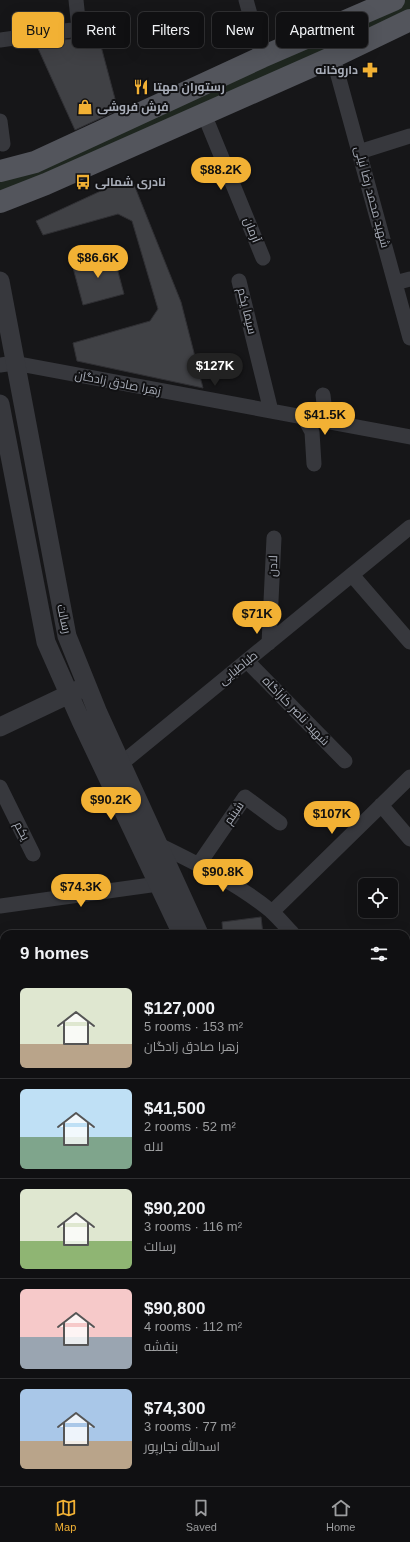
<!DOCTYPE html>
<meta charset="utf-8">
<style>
body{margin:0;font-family:Helvetica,Cairo,sans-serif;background:#1e1e20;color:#f1f3f6;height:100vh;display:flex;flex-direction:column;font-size:15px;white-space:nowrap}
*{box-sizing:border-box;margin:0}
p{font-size:13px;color:#9c9d9f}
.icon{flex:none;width:22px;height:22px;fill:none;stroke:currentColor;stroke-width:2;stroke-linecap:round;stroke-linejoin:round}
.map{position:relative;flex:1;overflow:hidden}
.side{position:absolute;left:0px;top:930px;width:410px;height:556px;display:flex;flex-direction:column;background:#101012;border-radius:12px 12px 0 0;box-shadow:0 4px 16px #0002,0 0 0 1px #303032}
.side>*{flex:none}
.guide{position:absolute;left:12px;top:12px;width:386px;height:36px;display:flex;gap:8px}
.fabs{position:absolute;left:358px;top:878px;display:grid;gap:8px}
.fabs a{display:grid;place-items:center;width:40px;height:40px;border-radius:6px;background:#101012;box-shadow:0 4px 16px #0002,0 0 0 1px #303032;font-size:20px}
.price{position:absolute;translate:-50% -34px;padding:0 9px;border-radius:14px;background:#f2b134;color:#111;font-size:13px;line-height:26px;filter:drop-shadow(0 1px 2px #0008)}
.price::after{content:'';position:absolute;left:50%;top:24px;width:12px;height:9px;margin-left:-6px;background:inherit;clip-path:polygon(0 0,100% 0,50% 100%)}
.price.selected{background:#222;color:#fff}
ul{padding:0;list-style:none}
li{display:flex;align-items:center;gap:12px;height:100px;padding:0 20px}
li+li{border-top:1px solid #303032}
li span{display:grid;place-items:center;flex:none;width:112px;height:80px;border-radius:6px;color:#555}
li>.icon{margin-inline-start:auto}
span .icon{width:48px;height:48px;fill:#fffc;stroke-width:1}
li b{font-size:17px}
h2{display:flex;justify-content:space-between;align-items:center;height:48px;padding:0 20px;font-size:17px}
.chip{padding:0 14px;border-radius:6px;background:#101012;box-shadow:0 4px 16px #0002,0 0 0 1px #303032;font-size:14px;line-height:36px}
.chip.selected{background:#f2b134;color:#111}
.tabs{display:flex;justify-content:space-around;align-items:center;height:56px;border-top:1px solid #303032;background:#101012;font-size:11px;color:#9c9d9f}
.tabs a{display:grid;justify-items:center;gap:2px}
.tabs .selected{color:#f2b134}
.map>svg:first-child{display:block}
</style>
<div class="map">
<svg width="410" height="1486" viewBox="0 0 410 1486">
<rect width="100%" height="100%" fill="#161618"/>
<path fill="#1e261f" d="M394,0H410V20L0,202V171Z
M410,1153V1206L406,1207V1154Z"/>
<path fill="#404145" stroke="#303034" d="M98,35L118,110L75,130L36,44Z
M131,177L181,302L203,388L77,361L73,343L150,321L158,309L132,221L118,214L43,235L36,221Z
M113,253L124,294L83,305L72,264Z
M261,917L263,934H223L222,922Z"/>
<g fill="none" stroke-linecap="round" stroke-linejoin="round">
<path stroke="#37383d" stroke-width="15" d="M246,0L262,57
M0,40L79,29L76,0
M333,57L410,338
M204,114L263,258
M0,121L3,144
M359,152L410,136
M239,281L271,411
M395,283L410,279
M0,365L14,363L410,437
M323,395L326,421
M304,417L312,432L314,464
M352,575L410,642
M269,643L274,538
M247,661L345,761
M122,763L410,527
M0,787L33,854
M381,805L410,839
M159,845C198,864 238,884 271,911C279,918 286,927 293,934
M199,864L245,797L280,823
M0,906L158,884
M272,912L410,777
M0,997L4,996
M406,1321L410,1339"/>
<path stroke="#37383d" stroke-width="19" d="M0,281L67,636L98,713L199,934
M0,404L46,642L81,721L182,934
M0,727L80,689
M95,1486V1482"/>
<path stroke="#45474d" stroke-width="22" d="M406,1273L410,1271
M0,1374L4,1373"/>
<path stroke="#53555c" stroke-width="22" d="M0,171L35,162L262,57L394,0
M0,202L46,184L333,57L410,20"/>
</g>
<defs>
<g id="pharmacy-bare" transform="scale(1.2)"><path d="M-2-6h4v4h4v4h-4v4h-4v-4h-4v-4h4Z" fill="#f2b134" stroke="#111113" stroke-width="2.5" paint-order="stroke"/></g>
<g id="restaurant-bare" transform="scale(1.2)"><path d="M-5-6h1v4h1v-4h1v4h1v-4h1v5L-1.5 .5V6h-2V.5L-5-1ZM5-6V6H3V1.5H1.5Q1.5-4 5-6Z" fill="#f2b134" stroke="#111113" stroke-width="2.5" paint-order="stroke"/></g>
<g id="shop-bare" transform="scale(1.2)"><path d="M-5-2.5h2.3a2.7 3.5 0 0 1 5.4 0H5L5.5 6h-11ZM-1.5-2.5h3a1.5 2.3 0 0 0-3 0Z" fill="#f2b134" stroke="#111113" stroke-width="2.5" paint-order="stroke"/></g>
<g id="bus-bare" transform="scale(1.2)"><path d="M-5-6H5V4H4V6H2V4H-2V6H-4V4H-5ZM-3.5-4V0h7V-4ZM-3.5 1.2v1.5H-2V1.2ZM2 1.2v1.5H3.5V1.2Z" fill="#f2b134" stroke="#111113" stroke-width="2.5" paint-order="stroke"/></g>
</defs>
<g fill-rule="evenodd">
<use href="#pharmacy-bare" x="370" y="70"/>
<use href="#restaurant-bare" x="141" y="87"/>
<use href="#shop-bare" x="85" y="107"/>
<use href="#bus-bare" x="83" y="182"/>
</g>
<g text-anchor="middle" stroke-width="4" stroke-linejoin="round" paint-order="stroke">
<g font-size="12" font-weight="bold" fill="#a8adb8" stroke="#111113" text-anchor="start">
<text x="358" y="74" text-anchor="end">داروخانه</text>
<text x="153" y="91">رستوران مهتا</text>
<text x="97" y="111">فرش فروشی</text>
<text x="95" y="186">نادری شمالی</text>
</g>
<g font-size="12" fill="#a8adb8" stroke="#111113">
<text transform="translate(372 197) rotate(75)" y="4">شهید محمد رضا نیلی</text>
<text transform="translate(252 230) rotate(68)" y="4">آرمان</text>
<text transform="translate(247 311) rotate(76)" y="4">سیما یکم</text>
<text transform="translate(118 383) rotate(11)" y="4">زهرا صادق زادگان</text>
<text transform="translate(273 566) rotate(-88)" y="4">لادن</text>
<text transform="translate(64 619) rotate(78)" y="4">رسالت</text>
<text transform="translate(238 668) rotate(-39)" y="4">طباطبایی</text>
<text transform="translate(296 711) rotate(46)" y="4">شهید ناصر کارآگاه</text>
<text transform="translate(234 813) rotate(-56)" y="4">شبنم</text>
<text transform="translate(22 831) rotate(63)" y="4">یکم</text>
</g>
</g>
</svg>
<div class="fabs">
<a><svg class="icon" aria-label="locate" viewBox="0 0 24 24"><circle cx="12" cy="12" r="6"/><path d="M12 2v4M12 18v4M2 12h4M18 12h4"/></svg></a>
</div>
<b class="price" style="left:221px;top:191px">$88.2K</b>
<b class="price" style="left:98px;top:279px">$86.6K</b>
<b class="price selected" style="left:215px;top:387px">$127K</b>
<b class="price" style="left:325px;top:436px">$41.5K</b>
<b class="price" style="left:257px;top:635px">$71K</b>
<b class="price" style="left:111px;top:821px">$90.2K</b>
<b class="price" style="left:332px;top:835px">$107K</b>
<b class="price" style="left:223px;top:893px">$90.8K</b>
<b class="price" style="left:81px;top:908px">$74.3K</b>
<div class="guide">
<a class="chip selected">Buy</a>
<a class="chip">Rent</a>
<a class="chip">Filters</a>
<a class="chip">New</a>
<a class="chip">Apartment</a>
</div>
<section class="side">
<h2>9 homes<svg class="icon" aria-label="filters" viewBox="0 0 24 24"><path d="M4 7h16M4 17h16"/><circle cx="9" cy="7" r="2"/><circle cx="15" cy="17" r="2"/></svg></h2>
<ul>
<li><span style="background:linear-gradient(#dfe7d0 70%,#b9a48a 0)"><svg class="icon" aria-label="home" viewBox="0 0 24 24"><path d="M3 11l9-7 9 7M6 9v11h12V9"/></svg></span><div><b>$127,000</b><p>5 rooms · 153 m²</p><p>زهرا صادق زادگان</p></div></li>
<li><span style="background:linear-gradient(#bfe0f5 60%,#7fa58c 0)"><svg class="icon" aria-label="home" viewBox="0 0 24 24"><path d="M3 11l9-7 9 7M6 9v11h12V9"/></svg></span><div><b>$41,500</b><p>2 rooms · 52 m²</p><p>لاله</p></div></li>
<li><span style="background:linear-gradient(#dfe7d0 65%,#8fb573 0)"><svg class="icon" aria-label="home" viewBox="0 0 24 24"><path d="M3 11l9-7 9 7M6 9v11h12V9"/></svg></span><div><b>$90,200</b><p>3 rooms · 116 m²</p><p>رسالت</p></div></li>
<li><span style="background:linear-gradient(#f6c9c9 60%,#9aa5b1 0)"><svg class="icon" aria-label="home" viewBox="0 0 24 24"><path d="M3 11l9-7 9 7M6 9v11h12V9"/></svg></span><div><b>$90,800</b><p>4 rooms · 112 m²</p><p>بنفشه</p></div></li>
<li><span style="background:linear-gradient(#a9c7e8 65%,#b9a48a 0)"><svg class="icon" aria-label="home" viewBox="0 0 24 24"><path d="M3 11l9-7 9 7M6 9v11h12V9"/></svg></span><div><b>$74,300</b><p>3 rooms · 77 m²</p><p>اسدالله نجارپور</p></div></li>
</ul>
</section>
</div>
<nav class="tabs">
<a class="selected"><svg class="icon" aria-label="map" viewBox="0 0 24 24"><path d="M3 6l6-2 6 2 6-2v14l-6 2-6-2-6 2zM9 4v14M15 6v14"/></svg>Map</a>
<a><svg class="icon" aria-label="saved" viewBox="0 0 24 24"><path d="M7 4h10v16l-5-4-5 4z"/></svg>Saved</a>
<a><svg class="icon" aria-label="home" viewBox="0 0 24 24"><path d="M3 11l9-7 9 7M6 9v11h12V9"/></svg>Home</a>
</nav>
